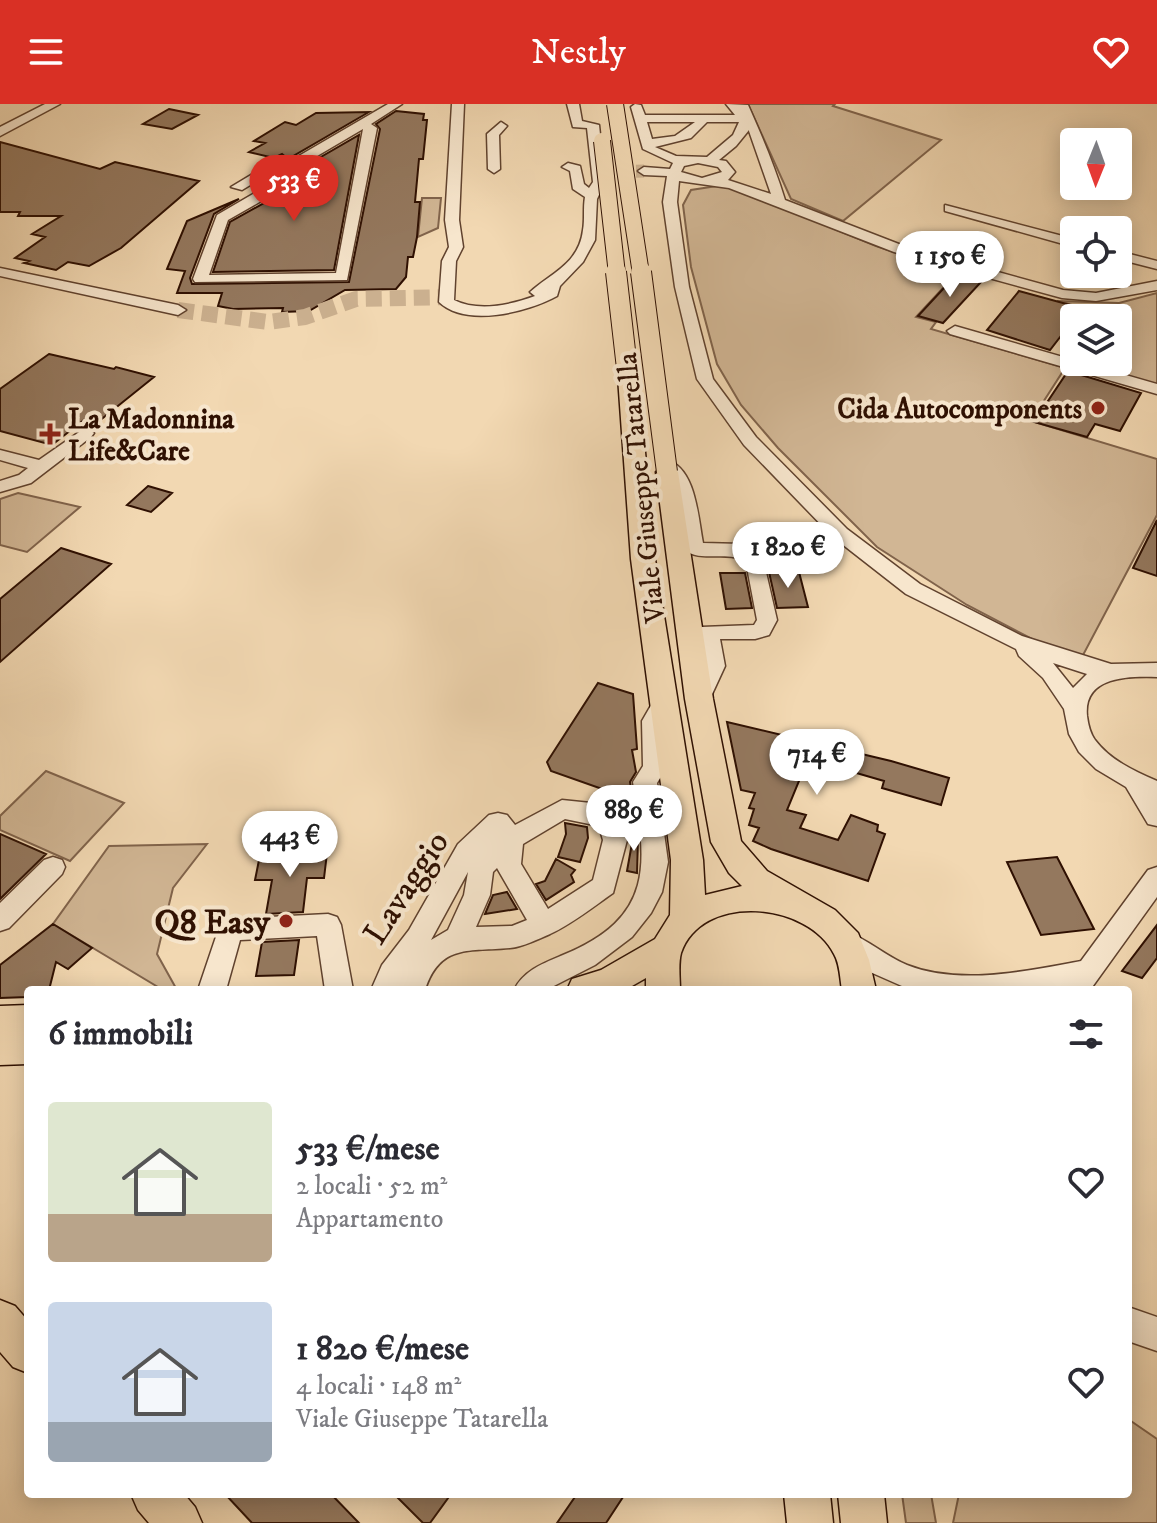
<!DOCTYPE html>
<html lang="it">
<meta charset="utf-8">
<style>
body{margin:0;font-family:"IM FELL DW Pica",serif;background:#f2f2f3;color:#2b2b33;height:100vh;display:flex;flex-direction:column;font-size:30px;white-space:nowrap}
*{box-sizing:border-box;margin:0}
p{font-size:26px;color:#7c7c81}
.icon{flex:none;width:44px;height:44px;fill:none;stroke:currentColor;stroke-width:2;stroke-linecap:round;stroke-linejoin:round}
.map{position:relative;flex:1;overflow:hidden}
.details{position:absolute;left:24px;top:882px;width:1108px;height:512px;display:flex;flex-direction:column;background:#fff;border-radius:8px;box-shadow:0 4px 20px #0003}
.details>*{flex:none}
.needle{width:52px;rotate:181deg}
.tools{position:absolute;left:1060px;top:24px;display:grid;gap:16px}
.tools a{display:grid;place-items:center;width:72px;height:72px;border-radius:8px;background:#fff;box-shadow:0 4px 20px #0003;font-size:40px}
.price{position:absolute;translate:-50% -68px;padding:0 18px;border-radius:28px;background:#fff;color:#222;font-size:26px;line-height:52px;filter:drop-shadow(0 2px 4px #0008)}
.price::after{content:'';position:absolute;left:50%;top:48px;width:24px;height:18px;margin-left:-12px;background:inherit;clip-path:polygon(0 0,100% 0,50% 100%)}
.price.current{background:#d93025;color:#fff}
ul{padding:0;list-style:none}
li{display:flex;align-items:center;gap:24px;height:200px;padding:0 24px}
li span{display:grid;place-items:center;flex:none;width:224px;height:160px;border-radius:8px;color:#555}
li>.icon{margin-inline-start:auto}
span .icon{width:96px;height:96px;fill:#fffc;stroke-width:1}
li b{font-size:34px}
h2{display:flex;justify-content:space-between;align-items:center;height:96px;padding:0 24px;font-size:34px}
header{display:flex;justify-content:space-between;align-items:center;height:104px;padding:0 24px;background:#d93025;color:#fff;font-size:36px;font-weight:600}
.map>svg:first-child{display:block}
</style>
<header><svg class="icon" aria-label="menu" viewBox="0 0 24 24"><path d="M4 6h16M4 12h16M4 18h16"/></svg>Nestly<svg class="icon" aria-label="heart" viewBox="0 0 24 24"><path d="M12 20l-8-8c-3-5 5-10 8-4 3-6 11-1 8 4z"/></svg></header>
<div class="map">
<svg width="1157" height="1419" viewBox="0 0 1157 1419">
<rect width="100%" height="100%" fill="#f2d8b2"/>
<filter id="stains"><feTurbulence type="fractalNoise" baseFrequency=".0025" numOctaves="4"/><feColorMatrix values="0 0 0 0 .2 0 0 0 0 .09 0 0 0 0 .02 0 0 0 .5 -.17"/></filter>
<radialGradient id="worn" r=".72"><stop offset=".6" stop-color="#630" stop-opacity="0"/><stop offset="1" stop-color="#630" stop-opacity=".3"/></radialGradient>
<path fill="#d1b694" stroke="#80634b" stroke-width="2" d="M748,0H835L833,2L941,36L843,117L791,95Z
M717,82L737,85L876,142L957,169L916,213L936,218L931,225L1065,264L1031,317L1157,355V411L1082,553L1063,551L967,501L877,443L778,344L741,301L717,260L691,163L683,101L691,86Z
M422,94H441L438,124L418,133Z
M1157,189V281L1093,262L1096,258H1118V226L1124,215L1057,197L1119,199Z
M18,389L80,403L27,448L0,441V395Z
M46,667L124,699L70,757L0,726V712Z
M207,740L173,784L157,850L177,886H163L53,820L109,742Z
M1128,1315L1157,1335V1419H953L959,1390H1128Z
M902,1390H931L936,1419H906Z"/>
<path fill="#94785e" stroke="#2f1002" stroke-width="2" d="M169,5L198,11L172,25L143,20Z
M396,7L424,10L423,16H427L423,55H419L415,98H420L417,133L413,153H408L406,173L396,185L345,186L309,207L282,208L283,204L233,205L218,202L222,189H177L185,167L167,165L187,117L239,95L214,110L190,174L192,180L349,178L380,25L376,20Z
M369,8L288,55L282,50L274,54L249,48L265,39L254,37L285,18L296,21L316,9Z
M359,31L334,166L213,168L230,118L264,99L281,77L332,78L333,67L307,61Z
M0,38L100,65L115,58L199,77L121,144L89,162L68,158L56,166L24,159L29,157L15,154L45,133L32,130L61,112H18L20,108H0Z
M956,171L981,178L943,219L918,212Z
M1019,187L1074,202V215L1050,246L987,226Z
M49,250L114,265L116,263L154,273L98,318L85,315L52,341L0,327V285Z
M1068,267L1141,289L1120,327L1095,320L1087,333L1034,318Z
M148,382L172,389L151,408L127,401Z
M1157,416V472L1133,464Z
M61,444L111,460L0,558V495Z
M769,468H799L808,503L777,504Z
M720,469H745L752,504L726,505Z
M598,579L633,590L637,645L632,646L636,668L630,678L632,690L605,686L551,667L547,658Z
M727,618L891,657L949,674L941,701L882,684L884,677L808,655L787,706L806,711L800,724L838,736L851,711L878,721L877,727L885,730L868,777L771,745L753,737L759,724L749,721L754,705L749,704L755,689L741,686Z
M636,717L638,735L637,769L627,767Z
M565,719L587,723L588,734L580,758L558,753L566,730Z
M0,730L46,750L0,795Z
M327,749L324,774H307L303,808L266,810L272,776H255L260,751Z
M1057,753L1094,825L1041,831L1007,758Z
M556,755L575,766L571,771L574,778L546,796L536,780L545,777Z
M507,788L517,805L485,810L493,791Z
M53,820L92,844L68,865L56,858L49,886H28V893L0,894V861Z
M1157,821V854L1142,874L1122,867Z
M299,836L294,871L256,872L262,838Z
M225,1390H331L359,1419H252Z
M394,1390H451L430,1419H423Z
M577,1390H625L606,1419H557Z"/>
<g fill="none" stroke-linecap="round" stroke-linejoin="round">
<path stroke="#cbb08f" stroke-width="13" stroke-dasharray="13 6" stroke-linecap="butt" d="M598,68L644,67"/>
<path stroke="#cbb08f" stroke-width="16" stroke-dasharray="16 8" stroke-linecap="butt" d="M178,206L268,218L305,213L356,195L455,193"/>
<g stroke="#60422e" stroke-width="3">
<path id="minor" d="M45,0H60L0,32V23Z
M388,0H402L371,20L377,24L347,176L195,178L193,175L217,111L253,90L268,70ZM363,25L336,169L209,171L228,116L263,96L278,75Z
M452,0H464L459,116L463,143L456,157L454,196C478,208 511,201 535,192L530,188C551,169 579,160 583,126C585,115 583,104 585,93L573,85L570,67L562,63L568,59L580,62L584,80L589,84L593,78L587,24L573,23L567,0H579L582,17L599,21L605,78L597,95L595,136L583,158L560,182L557,192C528,208 466,224 439,198L442,157L449,143L445,116Z
M635,0L641,1L645,11H735L726,0L748,1C761,30 775,63 785,96L904,142L1063,186L1096,189L1157,177V186L1096,197L1062,194L894,148L729,84L679,77L677,98L689,183L713,275L756,333L847,425L920,480L1022,532L1111,560L1157,559V573C1129,572 1083,572 1087,612C1088,620 1090,629 1095,636C1110,656 1134,667 1157,677V722L1148,720L1126,683L1096,665L1079,648L1069,630L1064,605L1043,574L1019,552L1016,545L906,490L833,433L744,341L697,275L675,183L663,98L667,72L644,71L638,67L644,63L670,65L673,59L643,45L631,3ZM647,18H695L675,32L652,35ZM707,18H739L733,31L707,53L676,52L655,43L691,34ZM749,26V27L771,90L728,76L735,68L726,57L719,56L736,42ZM698,59L718,63L722,68L702,74L681,68L684,62ZM1053,559L1087,570L1073,584Z
M501,18L507,22L499,31L500,65L494,69L488,65L487,30Z
M281,53L285,54V60L242,86L231,83Z
M945,101L1074,135V143L945,107Z
M1118,147L1157,157V165L1118,155Z
M0,164L178,201L186,206L178,211L0,172Z
M955,222L1157,280V290L950,230L947,227Z
M85,324L94,329L91,333L31,379L0,388V377L19,371L28,364L0,356V346L39,356Z
M666,356C696,363 698,414 703,439L742,440L762,451L777,516L769,531L755,535H720L725,562L707,601H691L688,595L703,562L699,528L702,523L754,521L757,516L746,458C728,445 699,460 684,445L675,384L657,361Z
M665,589L673,591L676,597L664,617L667,663L657,679L668,758L662,788L651,809L632,833L595,861L546,886H514C524,866 544,859 563,851C655,813 647,761 633,678L643,662L642,617L657,591Z
M562,696L591,699L619,709L627,736L613,789C593,803 572,820 550,830C538,835 523,843 510,844C470,848 440,839 425,886H371L382,861L409,826L458,740L489,711L498,709L507,711L515,721ZM565,715L599,722L603,736L593,776L548,805L521,760L523,740ZM497,764L527,816L512,822L476,823L490,791L493,768ZM468,768L464,791L448,826L431,836Z
M53,753L62,756L65,763L62,770L9,824L0,827V799L44,756Z
M1157,763V793L1090,886H1074L1071,882L1050,886H911L861,864L837,847L833,839L837,831L846,828C868,835 885,852 907,861C960,882 1027,867 1081,857L1148,766Z
M328,810L337,813L341,821L353,886H325L317,832L240,836L226,886H198L221,818L230,815Z
M1128,1203L1157,1213V1247L1128,1237Z"/>
</g>
<g stroke="#2f1002" stroke-width="3">
<path id="major" d="M628,267L638,273L655,455L703,756L705,791L742,782L729,769L711,738L685,595L656,368L667,361L678,368L713,595L741,737L767,767L835,806L858,829L869,856L876,886H842C840,875 840,860 834,850C808,798 702,788 681,849C678,860 680,875 680,886H646V874L625,886H567L572,875L601,866L655,835L670,811L671,756L631,455L618,273Z
M28,901V960L0,961V902Z
M0,1196L15,1202L28,1217V1269L13,1263L0,1248Z
M131,1390H184L195,1403L202,1419H149L138,1406Z
M784,1390H830L833,1419H787Z
M838,1390H884L887,1419H841Z"/>
</g>
<use href="#minor" fill="#f7e6cd" fill-rule="evenodd"/>
<use href="#major" fill="#f2d8b2" fill-rule="evenodd"/>
<g stroke="#2f1002" stroke-width="18" stroke-linecap="butt">
<path id="major-bridge-far1" d="M615,0L641,170
M602,37L617,170"/>
</g>
<g stroke="#2f1002" stroke-width="22" stroke-linecap="butt">
<path id="major-bridge" d="M616,168L628,273
M641,168L667,368"/>
</g>
<use href="#major-bridge-far1" stroke="#f2d8b2" stroke-width="16"/>
<use href="#major-bridge" stroke="#f2d8b2" stroke-width="20"/>
</g>
<g fill="#8f2418" stroke="#f7e6cd" stroke-width="3">
<circle cx="1098" cy="304" r="8"/>
<path d="M46 318h8v8h8v8h-8v8h-8v-8h-8v-8h8z"/>
<circle cx="286" cy="817" r="8"/>
</g>
<g text-anchor="middle" stroke-width="8" stroke-linejoin="round" paint-order="stroke">
<g font-size="28" font-weight="bold" fill="#2f1002" stroke="#f7e6cd" text-anchor="end">
<text x="1082" y="314">Cida Autocomponents</text>
<text x="68" y="324" text-anchor="start">La Madonnina<tspan x="68" dy="32">Life&amp;Care</tspan></text>
</g>
<g font-size="28" fill="#2f1002" stroke="#f7e6cd">
<text transform="translate(640 384) rotate(-96)" y="10">Viale Giuseppe Tatarella</text>
</g>
<g font-size="34" fill="#2f1002" stroke="#f7e6cd">
<text transform="translate(405 783) rotate(-57)" y="12">Lavaggio</text>
</g>
<g font-size="34" font-weight="bold" fill="#2f1002" stroke="#f7e6cd" text-anchor="end">
<text x="270" y="829">Q8 Easy</text>
</g>
</g>
<rect width="100%" height="100%" filter="url(#stains)"/>
<rect width="100%" height="100%" fill="url(#worn)"/>
</svg>
<div class="tools">
<a><svg class="needle" viewBox="-14 -14 28 28"><path d="M0-13l5 13h-10z" fill="#e53935"/><path d="M0 13l5-13h-10z" fill="#7c7c81"/></svg></a>
<a><svg class="icon" aria-label="locate" viewBox="0 0 24 24"><circle cx="12" cy="12" r="6"/><path d="M12 2v4M12 18v4M2 12h4M18 12h4"/></svg></a>
<a><svg class="icon" aria-label="layers" viewBox="0 0 24 24"><path d="M12 4l9 5-9 5-9-5zM3 14l9 5 9-5"/></svg></a>
</div>
<b class="price current" style="left:294px;top:119px">533 €</b>
<b class="price" style="left:950px;top:195px">1 150 €</b>
<b class="price" style="left:788px;top:486px">1 820 €</b>
<b class="price" style="left:817px;top:693px">714 €</b>
<b class="price" style="left:634px;top:749px">889 €</b>
<b class="price" style="left:290px;top:775px">443 €</b>
<section class="details">
<h2>6 immobili<svg class="icon" aria-label="filters" viewBox="0 0 24 24"><path d="M4 7h16M4 17h16"/><circle cx="9" cy="7" r="2"/><circle cx="15" cy="17" r="2"/></svg></h2>
<ul>
<li><span style="background:linear-gradient(#dfe7d0 70%,#b9a48a 0)"><svg class="icon" aria-label="home" viewBox="0 0 24 24"><path d="M3 11l9-7 9 7M6 9v11h12V9"/></svg></span><div><b>533 €/mese</b><p>2 locali · 52 m²</p><p>Appartamento</p></div><svg class="icon" aria-label="heart" viewBox="0 0 24 24"><path d="M12 20l-8-8c-3-5 5-10 8-4 3-6 11-1 8 4z"/></svg></li>
<li><span style="background:linear-gradient(#c9d6e8 75%,#9aa5b1 0)"><svg class="icon" aria-label="home" viewBox="0 0 24 24"><path d="M3 11l9-7 9 7M6 9v11h12V9"/></svg></span><div><b>1 820 €/mese</b><p>4 locali · 148 m²</p><p>Viale Giuseppe Tatarella</p></div><svg class="icon" aria-label="heart" viewBox="0 0 24 24"><path d="M12 20l-8-8c-3-5 5-10 8-4 3-6 11-1 8 4z"/></svg></li>
</ul>
</section>
</div>
